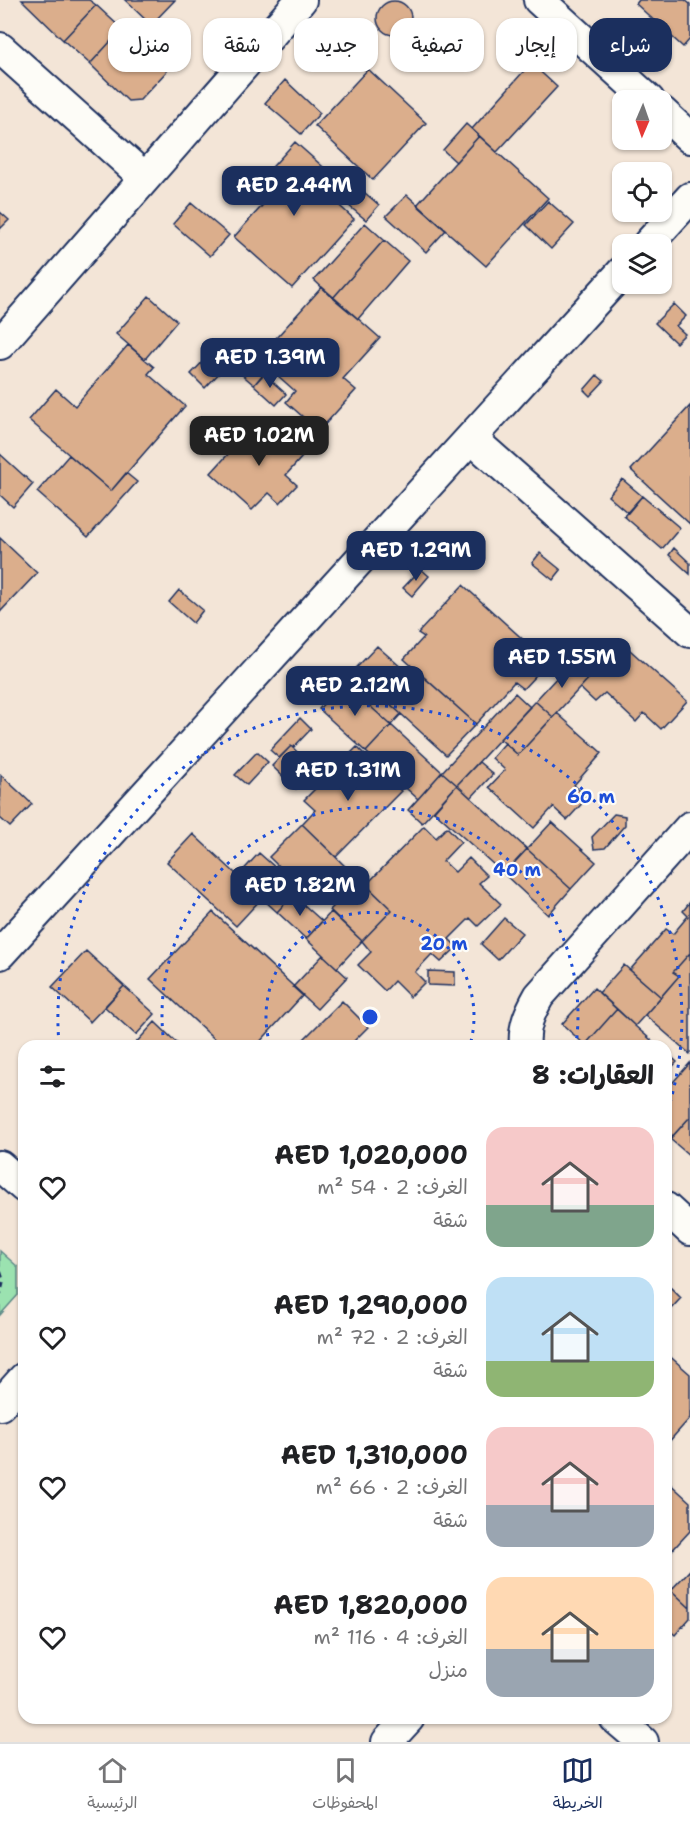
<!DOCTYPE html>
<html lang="ar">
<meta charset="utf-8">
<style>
body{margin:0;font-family:"Shantell Sans","Playpen Sans Arabic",sans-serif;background:#f6f6f6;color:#202124;direction:rtl;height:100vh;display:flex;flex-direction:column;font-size:22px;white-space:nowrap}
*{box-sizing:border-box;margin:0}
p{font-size:20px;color:#757577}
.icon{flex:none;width:33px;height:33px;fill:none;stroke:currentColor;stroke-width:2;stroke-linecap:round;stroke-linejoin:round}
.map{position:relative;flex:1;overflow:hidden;direction:ltr}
.side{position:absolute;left:18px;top:1040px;width:654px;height:684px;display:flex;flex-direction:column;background:#fff;border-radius:18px;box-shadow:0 2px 4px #0004;direction:rtl}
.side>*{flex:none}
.guide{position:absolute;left:18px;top:18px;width:654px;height:54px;direction:rtl;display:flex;gap:12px}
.needle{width:39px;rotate:182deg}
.tools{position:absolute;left:612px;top:90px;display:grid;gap:12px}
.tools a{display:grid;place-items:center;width:60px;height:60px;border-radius:12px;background:#fff;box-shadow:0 2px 4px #0004;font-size:30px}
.price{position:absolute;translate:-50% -51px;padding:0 14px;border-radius:12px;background:#1b2f5e;color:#fff;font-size:20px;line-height:39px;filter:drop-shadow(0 2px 3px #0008)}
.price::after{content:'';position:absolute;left:50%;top:36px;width:18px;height:14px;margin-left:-9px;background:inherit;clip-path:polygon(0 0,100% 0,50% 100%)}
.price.active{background:#222;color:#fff}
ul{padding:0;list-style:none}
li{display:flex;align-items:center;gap:18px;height:150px;padding:0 18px}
li span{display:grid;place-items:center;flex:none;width:168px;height:120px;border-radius:18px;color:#555}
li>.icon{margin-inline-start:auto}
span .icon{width:72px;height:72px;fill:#fffc;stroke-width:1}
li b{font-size:26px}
h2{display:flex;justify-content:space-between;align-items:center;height:72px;padding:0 18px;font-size:26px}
.tag{padding:0 21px;border-radius:18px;background:#fff;box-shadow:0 2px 4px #0004;font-size:21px;line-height:54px}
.tag.active{background:#1b2f5e;color:#fff}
.dock{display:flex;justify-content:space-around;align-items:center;height:84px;border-top:2px solid #e0e0e0;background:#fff;font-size:16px;color:#757577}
.dock a{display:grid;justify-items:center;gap:3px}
.dock .active{color:#1b2f5e}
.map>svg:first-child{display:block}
</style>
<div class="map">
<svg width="690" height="1742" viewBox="0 0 690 1742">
<rect width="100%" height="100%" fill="#f3e5d7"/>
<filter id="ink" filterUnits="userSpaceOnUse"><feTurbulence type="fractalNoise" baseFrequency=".0167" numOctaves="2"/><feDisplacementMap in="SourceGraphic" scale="12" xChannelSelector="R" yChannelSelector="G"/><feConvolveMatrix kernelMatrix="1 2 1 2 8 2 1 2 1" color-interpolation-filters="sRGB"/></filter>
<g filter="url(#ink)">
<path fill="#9be2b0" stroke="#5b8887" stroke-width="1.5" d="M0,1251L18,1267V1295L0,1315Z"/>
<path fill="#dbae8c" stroke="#1b2f5e" stroke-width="1.5" d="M22,0H89L96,5L63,40Z
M125,0H175L151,25Z
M639,0H685L690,4V39L683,47L636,4Z
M377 18a17 17 0 1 1 34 0a17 17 0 1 1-34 0Z
M96,5L122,29L90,64L63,40Z
M122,29L167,71L140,100L128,101L90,64Z
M531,63L557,87L497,152L472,129Z
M368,69L426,123L373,180L315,126Z
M285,80L320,113L301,134L265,103Z
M466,124L479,136L456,162L443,150Z
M479,136L548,198L486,266L417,205Z
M295,142L330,173L322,182L334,193L330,197L354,219L292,288L234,237L269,198L255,186Z
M350,180L379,205L366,220L337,196Z
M407,195L446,230L426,252L386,216Z
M548,201L574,224L551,249L526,225Z
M191,203L229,235L210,256L173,224Z
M0,212L9,220L0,229Z
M365,223L384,240L333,298L314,280Z
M384,240L408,261L358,319L333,298Z
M322,287L380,338L343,379L356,390L319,431L286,402L295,391L258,358Z
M149,296L177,321L145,359L116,334Z
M674,304L686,316L676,326L685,334L676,343L655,323Z
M128,345L154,367L148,374L185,406L111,491L29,420L56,389L75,406Z
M247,350L268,368L254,385L232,366Z
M211,353L226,366L205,388L191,374Z
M264,374L286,394L276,405L254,385Z
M597,375L604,381L590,396L584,390Z
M690,406V524L631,470Z
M260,419L302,457L286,475L297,485L280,503L269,493L252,510L211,473Z
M0,454L33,484L13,507L0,495Z
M69,455L111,491L126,473L137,482L88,537L37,492Z
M622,479L642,496L628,513L608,496Z
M642,496L680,528L662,549L624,516Z
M0,538L37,573L0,612Z
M674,548L690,563V574L669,555Z
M540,553L561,570L553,580L532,563Z
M421,569L429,576L412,596L403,588Z
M463,585L548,662L523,689L514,682L476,724L404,659L424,637L418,633Z
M179,590L203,610L193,623L169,602Z
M621,642L687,701L661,729L644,713L636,722L605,693L595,702L580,688Z
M377,646L412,677L389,703L401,714L391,725L343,682Z
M572,661L590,677L553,717L535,701Z
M418,672L476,724L446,755L389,703Z
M343,682L391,725L366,752L319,709Z
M515,693L530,707L457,785L442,772Z
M535,701L553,717L518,755L500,739Z
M557,713L602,753L574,785L587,798L567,820L553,807L534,828L489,787L505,770L492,758L505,743L518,755Z
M300,718L311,729L293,748L291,746L279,758L270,750Z
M391,725L442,772L418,799L366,752Z
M291,746L315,769L296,789L272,766Z
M357,747L401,791L336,857L302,824L315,810L304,800Z
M257,752L268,762L247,785L235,775Z
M479,762L493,774L471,798L457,785Z
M442,772L457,785L422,823L408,810Z
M1,775L32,804L10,827L0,818Z
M457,785L527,849L504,874L434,811Z
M614,814L625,816V825L605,848L594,849L592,837Z
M552,822L596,862L571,889L527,849Z
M302,824L349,870L316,903L269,857Z
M424,826L436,838L447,827L461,842L443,861L455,872L469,858L487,876L479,883L501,904L478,926L470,918L449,939L457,947L441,962L432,954L415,972L425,982L410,997L394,981L385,991L358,965L371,952L362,941L392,910L366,885Z
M193,834L262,898L236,926L167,862Z
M527,849L571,889L548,915L504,874Z
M259,853L278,870L272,876L293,895L277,912L238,876Z
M360,879L392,910L362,941L330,910Z
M293,895L322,921L306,939L277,912Z
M690,902V953L673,972L679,976L661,997L630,970L666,929L673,934L688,916L683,911Z
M213,912L303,995L256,1046H222L150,979Z
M331,912L362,941L337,968L306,939Z
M504,918L522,933L498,960L481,944Z
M86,951L124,986L90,1022L52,987Z
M690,953V1054L645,1015L679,976L673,972Z
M323,955L347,977L317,1009L293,987Z
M624,965L661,997L635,1026L599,993Z
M428,971L455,972V986L428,985Z
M124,986L155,1014L136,1035L105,1007Z
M594,988L617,1009L585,1045L562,1024Z
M342,1001L368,1027L349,1046H297Z
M617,1009L635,1026L658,1046L585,1045Z
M155,1022L180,1046H133Z
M666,1052L677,1062L666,1073Z
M690,1063V1117L673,1136L666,1130V1090Z
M690,1117V1156L670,1139Z
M666,1283L681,1298L666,1314Z
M666,1353L690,1374V1418L666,1445Z
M666,1480L690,1502V1531L666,1557Z
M690,1570V1608L671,1590Z
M671,1590L690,1608V1618L675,1635L666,1627V1595Z"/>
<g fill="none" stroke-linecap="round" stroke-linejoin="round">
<g stroke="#1b2f5e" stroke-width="34">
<path id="minor" d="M539,0L649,100
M0,48L145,178
M662,112L690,138
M648,244L690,198
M0,344L301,0
M471,438L690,632
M0,954L622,272
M525,1046C523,1027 530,1012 539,996L690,827
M0,1166L24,1187
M666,1208L690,1230
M0,1405L24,1378
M615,1718L643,1742
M387,1742L409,1718"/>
</g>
<path stroke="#1b2f5e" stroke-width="4" stroke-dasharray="6 4.5" stroke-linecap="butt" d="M0,1272L3,1281L0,1294"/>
<use href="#minor" stroke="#fdfcf7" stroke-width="30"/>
</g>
</g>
<g fill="none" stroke="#1d4ed8" stroke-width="3" stroke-dasharray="3 6">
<path d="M270 1045A104 104 0 1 1 470 1045"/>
<path d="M164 1044A208 208 0 1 1 576 1044"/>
<path d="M59 1044A312 312 0 1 1 667 1113"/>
</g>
<circle cx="370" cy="1017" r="9" fill="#1d4ed8" stroke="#fdfcf7" stroke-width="3"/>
<g font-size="18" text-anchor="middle" font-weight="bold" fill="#1d4ed8" stroke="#fdfcf7" stroke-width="4.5" stroke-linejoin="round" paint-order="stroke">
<text x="591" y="803">60 m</text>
<text x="517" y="876">40 m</text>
<text x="444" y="950">20 m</text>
</g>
</svg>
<div class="tools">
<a><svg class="needle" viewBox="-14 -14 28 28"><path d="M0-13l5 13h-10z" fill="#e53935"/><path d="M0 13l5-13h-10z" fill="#757577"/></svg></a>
<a><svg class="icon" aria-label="locate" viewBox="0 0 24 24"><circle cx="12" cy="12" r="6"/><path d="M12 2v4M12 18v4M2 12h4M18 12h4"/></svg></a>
<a><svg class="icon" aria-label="layers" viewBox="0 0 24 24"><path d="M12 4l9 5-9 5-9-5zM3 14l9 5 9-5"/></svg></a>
</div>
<b class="price" style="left:294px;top:217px">AED 2.44M</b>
<b class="price" style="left:270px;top:389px">AED 1.39M</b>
<b class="price active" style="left:259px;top:467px">AED 1.02M</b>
<b class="price" style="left:416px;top:582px">AED 1.29M</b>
<b class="price" style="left:562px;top:689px">AED 1.55M</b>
<b class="price" style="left:355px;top:717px">AED 2.12M</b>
<b class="price" style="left:348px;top:802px">AED 1.31M</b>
<b class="price" style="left:300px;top:917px">AED 1.82M</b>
<div class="guide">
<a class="tag active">شراء</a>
<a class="tag">إيجار</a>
<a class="tag">تصفية</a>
<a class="tag">جديد</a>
<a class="tag">شقة</a>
<a class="tag">منزل</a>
</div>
<section class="side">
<h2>العقارات: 8<svg class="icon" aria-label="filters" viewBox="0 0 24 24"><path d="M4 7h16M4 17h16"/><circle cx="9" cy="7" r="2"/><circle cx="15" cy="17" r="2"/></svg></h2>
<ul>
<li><span style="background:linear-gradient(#f6c9c9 65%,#7fa58c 0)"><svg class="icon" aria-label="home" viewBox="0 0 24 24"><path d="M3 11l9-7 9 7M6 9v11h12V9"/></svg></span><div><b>AED 1,020,000</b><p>الغرف: 2 · 54 m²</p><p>شقة</p></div><svg class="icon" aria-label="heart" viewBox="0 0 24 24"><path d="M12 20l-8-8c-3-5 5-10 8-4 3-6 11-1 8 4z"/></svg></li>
<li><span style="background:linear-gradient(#bfe0f5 70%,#8fb573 0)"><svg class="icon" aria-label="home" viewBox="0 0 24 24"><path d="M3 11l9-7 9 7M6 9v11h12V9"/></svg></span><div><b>AED 1,290,000</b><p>الغرف: 2 · 72 m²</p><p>شقة</p></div><svg class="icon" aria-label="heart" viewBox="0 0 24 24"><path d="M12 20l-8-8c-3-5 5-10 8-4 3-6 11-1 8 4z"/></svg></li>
<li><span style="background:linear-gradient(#f6c9c9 65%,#9aa5b1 0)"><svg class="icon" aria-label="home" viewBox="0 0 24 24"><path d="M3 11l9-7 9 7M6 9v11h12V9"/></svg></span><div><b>AED 1,310,000</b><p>الغرف: 2 · 66 m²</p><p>شقة</p></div><svg class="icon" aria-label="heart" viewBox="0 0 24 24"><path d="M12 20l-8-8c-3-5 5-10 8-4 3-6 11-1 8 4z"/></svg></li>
<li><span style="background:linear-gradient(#ffd9b3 60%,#9aa5b1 0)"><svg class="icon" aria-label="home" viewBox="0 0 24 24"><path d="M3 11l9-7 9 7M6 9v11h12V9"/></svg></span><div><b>AED 1,820,000</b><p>الغرف: 4 · 116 m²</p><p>منزل</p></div><svg class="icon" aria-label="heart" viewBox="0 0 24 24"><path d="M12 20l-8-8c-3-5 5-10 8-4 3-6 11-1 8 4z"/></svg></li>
</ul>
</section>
</div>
<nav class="dock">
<a class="active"><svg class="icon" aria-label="map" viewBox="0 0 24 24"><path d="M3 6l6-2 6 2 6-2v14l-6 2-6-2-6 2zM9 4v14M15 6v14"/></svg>الخريطة</a>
<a><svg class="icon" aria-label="saved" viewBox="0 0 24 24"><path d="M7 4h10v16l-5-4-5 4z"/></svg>المحفوظات</a>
<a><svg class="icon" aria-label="home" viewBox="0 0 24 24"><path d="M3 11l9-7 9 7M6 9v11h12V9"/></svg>الرئيسية</a>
</nav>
